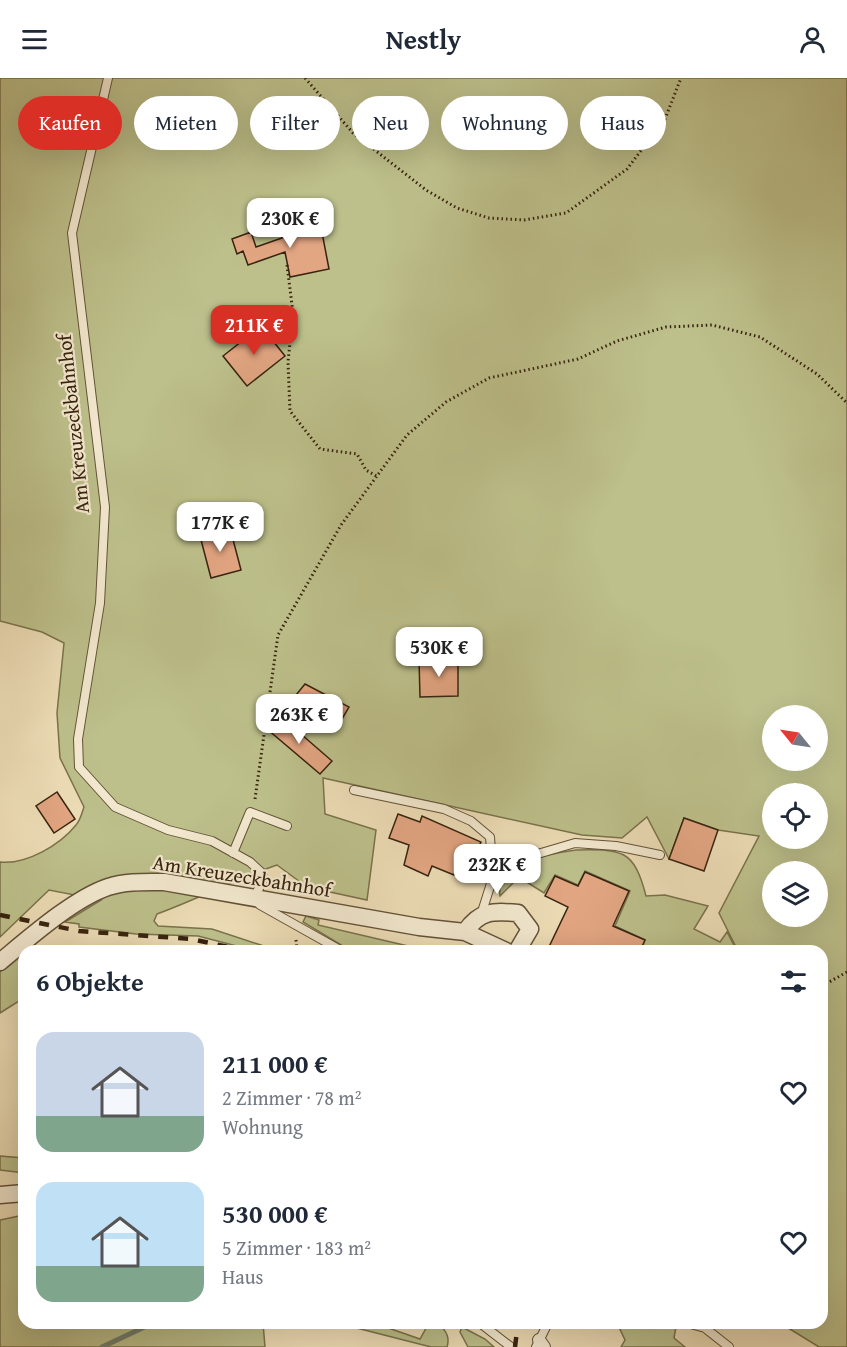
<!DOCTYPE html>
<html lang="de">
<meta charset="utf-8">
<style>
body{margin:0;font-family:"Gentium Book Plus",serif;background:#f6f6f7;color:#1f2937;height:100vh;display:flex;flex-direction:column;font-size:22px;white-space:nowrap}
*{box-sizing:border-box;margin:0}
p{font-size:20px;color:#747a83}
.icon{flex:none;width:33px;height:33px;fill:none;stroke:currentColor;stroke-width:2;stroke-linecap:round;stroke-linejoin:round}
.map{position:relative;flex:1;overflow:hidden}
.details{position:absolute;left:18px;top:867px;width:810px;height:384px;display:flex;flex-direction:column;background:#fff;border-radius:18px;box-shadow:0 6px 24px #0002}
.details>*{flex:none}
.hud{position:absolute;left:18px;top:18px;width:812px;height:54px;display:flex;gap:12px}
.needle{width:39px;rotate:300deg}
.controls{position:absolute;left:762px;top:627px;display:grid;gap:12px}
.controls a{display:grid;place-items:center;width:66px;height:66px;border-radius:50%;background:#fff;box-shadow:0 6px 24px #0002;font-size:30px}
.price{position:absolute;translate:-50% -51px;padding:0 14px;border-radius:12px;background:#fff;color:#222;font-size:20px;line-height:39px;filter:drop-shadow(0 2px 3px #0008)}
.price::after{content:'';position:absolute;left:50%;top:36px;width:18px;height:14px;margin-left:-9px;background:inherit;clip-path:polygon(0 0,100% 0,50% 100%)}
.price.selected{background:#d93025;color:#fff}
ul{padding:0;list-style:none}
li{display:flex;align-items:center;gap:18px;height:150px;padding:0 18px}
li span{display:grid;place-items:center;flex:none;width:168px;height:120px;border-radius:18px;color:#555}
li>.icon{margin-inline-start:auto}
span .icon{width:72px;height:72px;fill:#fffc;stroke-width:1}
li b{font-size:26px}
h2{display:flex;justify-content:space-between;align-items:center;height:72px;padding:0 18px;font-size:26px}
.tag{padding:0 21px;border-radius:27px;background:#fff;box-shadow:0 6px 24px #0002;font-size:21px;line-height:54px}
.tag.selected{background:#d93025;color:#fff}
header{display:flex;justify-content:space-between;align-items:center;height:78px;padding:0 18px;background:#fff;font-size:27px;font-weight:700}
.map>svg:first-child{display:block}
</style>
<header><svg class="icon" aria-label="menu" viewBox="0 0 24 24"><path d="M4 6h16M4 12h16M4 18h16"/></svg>Nestly<svg class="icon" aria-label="person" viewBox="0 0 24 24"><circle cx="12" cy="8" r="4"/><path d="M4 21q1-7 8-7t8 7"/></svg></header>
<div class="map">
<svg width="847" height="1269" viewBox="0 0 847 1269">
<rect width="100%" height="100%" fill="#edddb6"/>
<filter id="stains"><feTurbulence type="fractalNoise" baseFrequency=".00333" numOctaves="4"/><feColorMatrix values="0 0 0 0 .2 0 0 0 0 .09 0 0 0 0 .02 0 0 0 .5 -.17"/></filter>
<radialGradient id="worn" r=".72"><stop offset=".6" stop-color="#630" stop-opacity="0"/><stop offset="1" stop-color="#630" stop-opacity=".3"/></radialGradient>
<path fill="#bdc08b" stroke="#7a724c" stroke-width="1.5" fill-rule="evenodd" d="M0,0H847V1269H819L780,1245H822V873H738L719,835L759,758L718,752L684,740L669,781L647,739L622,760L582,757L323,700L325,736L376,752L367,822L307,809L277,787C236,801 198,821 157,836L154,843L158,848L212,851L279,873H256L198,858L136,856L79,849V846L65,844L101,822L49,812L0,859V784C26,787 60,767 76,747C80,743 82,735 84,729L60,680L57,635L64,565L42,554L0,543ZM772,638H818V682H772ZM772,716H818V760H772ZM772,794H818V838H772Z
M576,772C622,771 634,771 646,818L665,817L708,828L694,851L720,864L727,854L737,873H641L645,862L615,848L630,813L585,793L578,807L555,797L544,815L525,803L517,801L500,818C495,784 553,775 576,772Z
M306,838L319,842L318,847L408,868L420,873H351L303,844Z
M21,874L24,877V886L21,889L24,892V922L22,921L0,935V894Z
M0,1078L24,1080V1095L0,1092Z
M24,1137V1245H263L265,1269H0V1142Z
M337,1245H374L420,1261L429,1245C442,1245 451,1256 447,1269H431Z
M617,1245H648L676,1249L674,1260L685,1269H621L625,1262Z
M462,1249L485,1261L494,1269H468L460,1254Z"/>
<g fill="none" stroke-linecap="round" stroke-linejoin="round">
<path stroke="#727f6d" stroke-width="5" d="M102,1269L153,1245"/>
</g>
<path fill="#e3a683" stroke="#37230e" stroke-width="1.5" d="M320,144L329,191L290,199L285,174L248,187L243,173L237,176L232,161L251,154L256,169L282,160L281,152Z
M261,248L285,278L247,308L223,278Z
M230,450L241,492L211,500L200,458Z
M419,581H458V618L420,619Z
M305,606L349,629L342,641L296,617Z
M279,637L332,683L320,696L267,651Z
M57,714L75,741L54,755L36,728Z
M398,736L420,744L422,738L481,764L471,785L461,781L454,797L432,788L428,798L404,787L409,767L389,760Z
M684,740L718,752L704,793L669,781Z
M585,794L629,813L613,848L645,862L640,873H547L568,829L545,818L555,798L578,808Z"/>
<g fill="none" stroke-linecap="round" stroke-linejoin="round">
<g stroke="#645238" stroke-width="10">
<path id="service" d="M108,0L72,155L105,429L100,525L78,661L79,689L115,729L168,752L212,763L250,784L263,796L262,805L254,819L260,827L342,873
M354,712L444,731L471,743L490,759L493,799L481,837
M233,775L250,734L287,748
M493,799L524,780L575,765L616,768L660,777
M480,1245L511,1269
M687,1245L705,1250L729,1269
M536,1269L548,1245"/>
</g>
<g stroke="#645238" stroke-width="14">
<path id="pedestrian" d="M539,1262L544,1269"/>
</g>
<g stroke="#645238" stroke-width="19">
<path id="minor" d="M465,854C480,832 493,833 518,835L530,851L517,873
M0,884C29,860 73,821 108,809C126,803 146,804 164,804L419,849L465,854L506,873
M0,1117L24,1115"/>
</g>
<path stroke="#37230e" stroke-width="3" stroke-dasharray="1.5 3" stroke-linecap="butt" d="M305,0L353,55L426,112L457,130L489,140L524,142L566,135L627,91L665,41L681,0
M287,187L293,235L288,284L290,333L320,371L357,376L366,392L378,399
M255,721L278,557L341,447L407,357L446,324L489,300L578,281L617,263L666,249L712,247L760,259L817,296L847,325
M296,862L297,873
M822,908L847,894"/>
<use href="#service" stroke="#f3e9d0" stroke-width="8"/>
<use href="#pedestrian" stroke="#f3e9d0" stroke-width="12"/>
<use href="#minor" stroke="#f3e9d0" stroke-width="16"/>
<path stroke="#37230e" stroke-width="4.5" stroke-dasharray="10 10" stroke-linecap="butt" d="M0,837L79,853L191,861L248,873
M515,1269L518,1245"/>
</g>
<g text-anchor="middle" stroke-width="4.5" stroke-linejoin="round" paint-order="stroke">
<g font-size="20" fill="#37230e" stroke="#f3e9d0">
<text transform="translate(73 346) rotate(-96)" y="7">Am Kreuzeckbahnhof</text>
<text transform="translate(242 798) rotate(9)" y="7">Am Kreuzeckbahnhof</text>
</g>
</g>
<rect width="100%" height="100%" filter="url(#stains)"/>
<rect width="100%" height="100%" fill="url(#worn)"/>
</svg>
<div class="controls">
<a><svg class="needle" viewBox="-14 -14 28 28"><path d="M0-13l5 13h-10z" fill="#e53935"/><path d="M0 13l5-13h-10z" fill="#747a83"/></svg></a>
<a><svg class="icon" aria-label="locate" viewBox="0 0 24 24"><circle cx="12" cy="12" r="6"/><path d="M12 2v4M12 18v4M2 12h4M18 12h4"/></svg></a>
<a><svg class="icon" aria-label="layers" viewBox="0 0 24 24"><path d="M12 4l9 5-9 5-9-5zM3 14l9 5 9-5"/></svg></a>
</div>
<b class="price" style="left:290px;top:171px">230K €</b>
<b class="price selected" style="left:254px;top:278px">211K €</b>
<b class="price" style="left:220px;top:475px">177K €</b>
<b class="price" style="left:439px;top:600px">530K €</b>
<b class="price" style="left:299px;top:667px">263K €</b>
<b class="price" style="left:497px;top:817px">232K €</b>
<div class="hud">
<a class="tag selected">Kaufen</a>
<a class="tag">Mieten</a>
<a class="tag">Filter</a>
<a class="tag">Neu</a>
<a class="tag">Wohnung</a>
<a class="tag">Haus</a>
</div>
<section class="details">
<h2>6 Objekte<svg class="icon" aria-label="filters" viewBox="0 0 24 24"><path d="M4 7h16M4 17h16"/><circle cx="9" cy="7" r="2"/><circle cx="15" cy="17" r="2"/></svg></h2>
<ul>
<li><span style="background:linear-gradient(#c9d6e8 70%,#7fa58c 0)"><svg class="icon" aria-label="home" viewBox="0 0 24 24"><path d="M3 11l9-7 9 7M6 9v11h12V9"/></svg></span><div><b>211 000 €</b><p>2 Zimmer · 78 m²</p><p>Wohnung</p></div><svg class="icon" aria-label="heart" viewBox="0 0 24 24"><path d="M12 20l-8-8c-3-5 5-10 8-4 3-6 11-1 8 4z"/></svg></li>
<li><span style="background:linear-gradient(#bfe0f5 70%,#7fa58c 0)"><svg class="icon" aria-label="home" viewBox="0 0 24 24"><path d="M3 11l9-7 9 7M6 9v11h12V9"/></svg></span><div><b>530 000 €</b><p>5 Zimmer · 183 m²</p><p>Haus</p></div><svg class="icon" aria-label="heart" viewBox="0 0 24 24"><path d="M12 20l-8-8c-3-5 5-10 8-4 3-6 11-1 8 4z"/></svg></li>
</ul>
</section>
</div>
